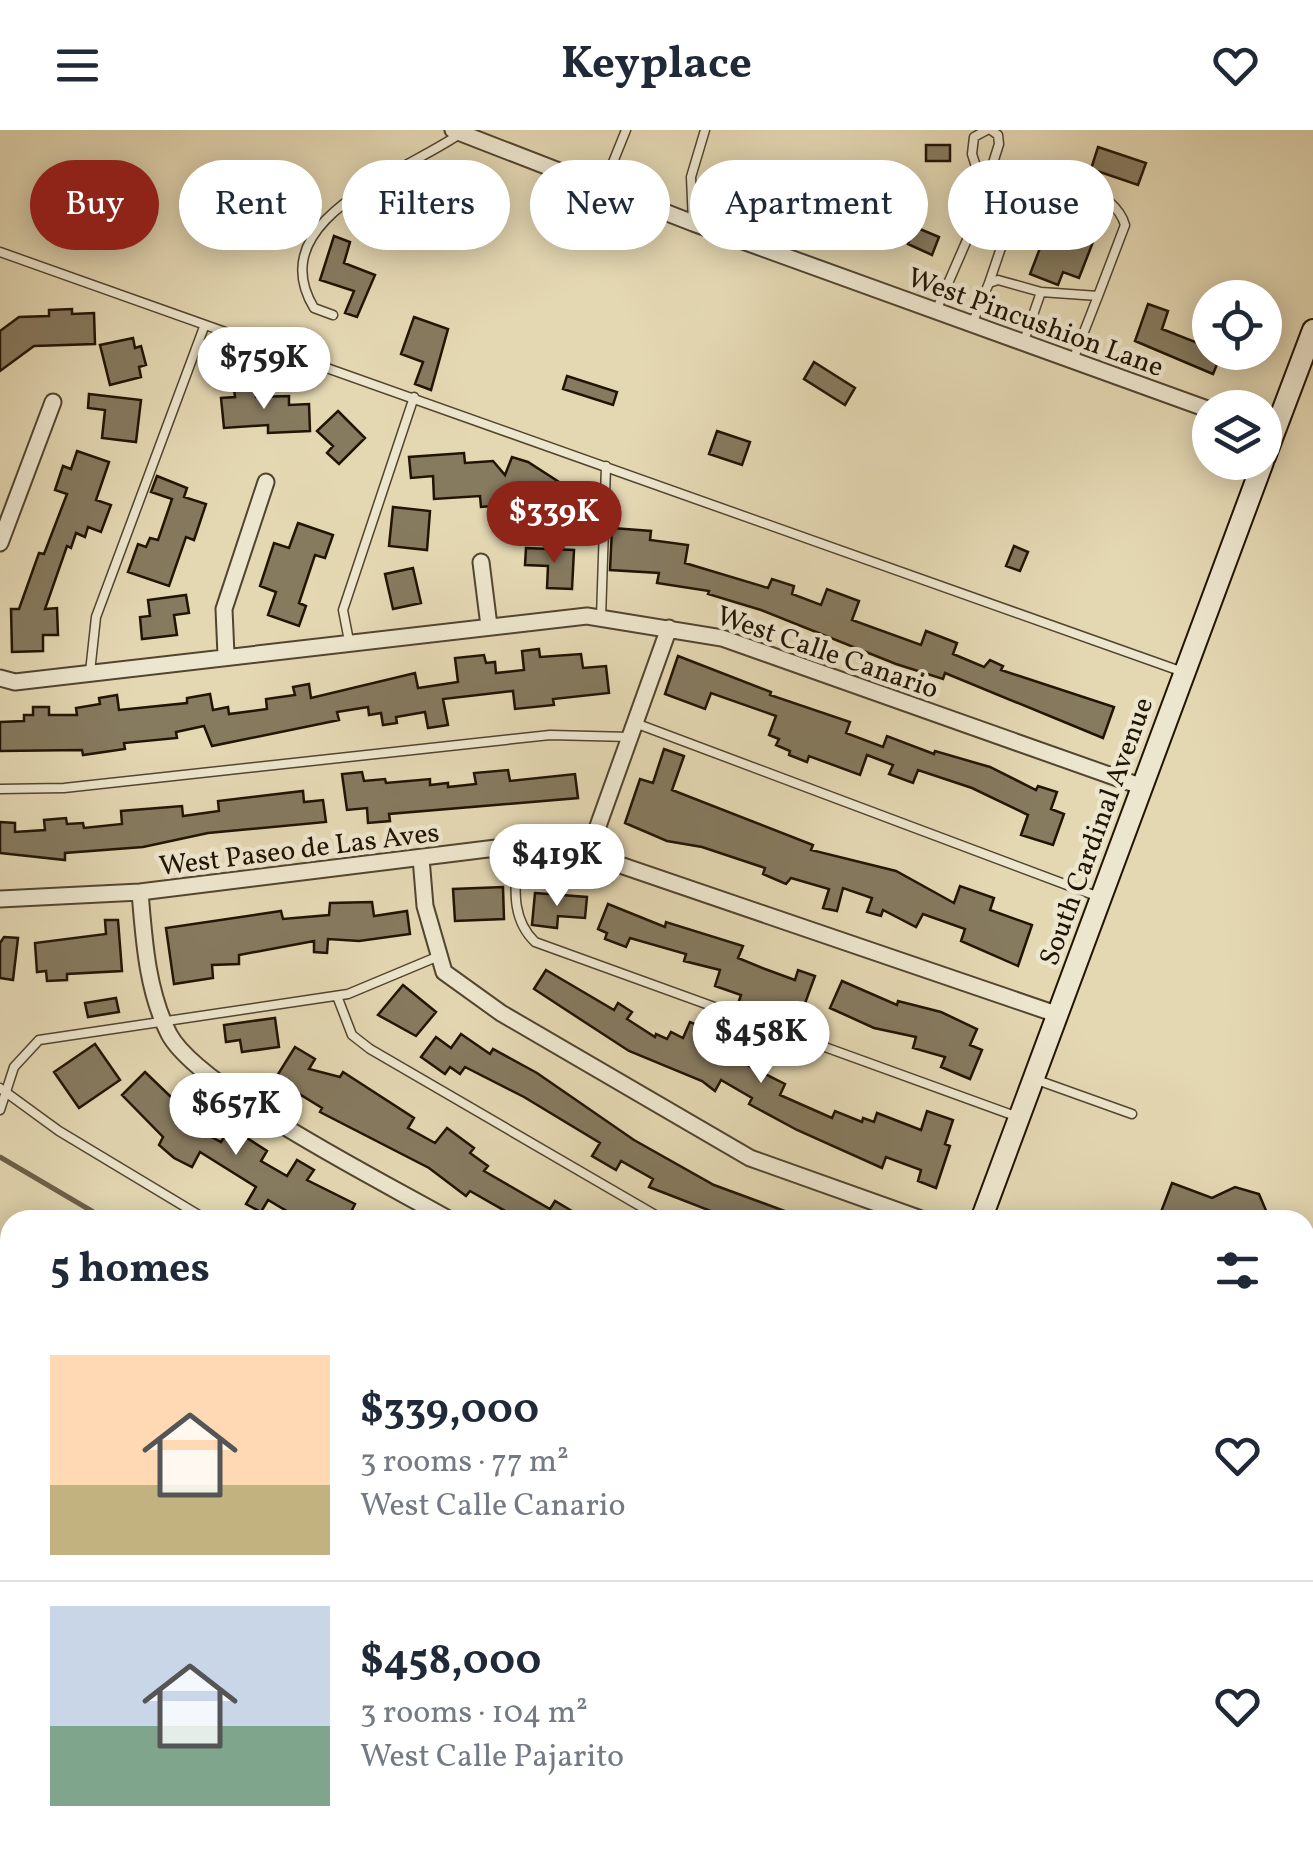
<!DOCTYPE html>
<meta charset="utf-8">
<style>
body{margin:0;font-family:Vollkorn,serif;background:#f6f6f7;color:#1f2937;height:100vh;display:flex;flex-direction:column;font-size:38px;white-space:nowrap}
*{box-sizing:border-box;margin:0}
p{font-size:32px;color:#747a83}
.icon{flex:none;width:55px;height:55px;fill:none;stroke:currentColor;stroke-width:2;stroke-linecap:round;stroke-linejoin:round}
.map{position:relative;flex:1;overflow:hidden}
.details{position:absolute;left:0px;top:1080px;width:1315px;height:642px;display:flex;flex-direction:column;background:#fff;border-radius:30px 30px 0 0;box-shadow:0 5px 25px #0003}
.details>*{flex:none}
.guide{position:absolute;left:30px;top:30px;width:1255px;height:90px;display:flex;gap:20px}
.fabs{position:absolute;left:1192px;top:150px;display:grid;gap:20px}
.fabs a{display:grid;place-items:center;width:90px;height:90px;border-radius:50%;background:#fff;box-shadow:0 5px 25px #0003;font-size:50px}
.price{position:absolute;translate:-50% -85px;padding:0 22px;border-radius:35px;background:#fff;color:#222;font-size:32px;line-height:65px;filter:drop-shadow(0 2px 5px #0008)}
.price::after{content:'';position:absolute;left:50%;top:60px;width:30px;height:22px;margin-left:-15px;background:inherit;clip-path:polygon(0 0,100% 0,50% 100%)}
.price.active{background:#8f2418;color:#fff}
ul{padding:0;list-style:none}
li{display:flex;align-items:center;gap:30px;height:250px;padding:0 50px}
li+li{border-top:2px solid #e0e1e3}
li span{display:grid;place-items:center;flex:none;width:280px;height:200px;border-radius:0px;color:#555}
li>.icon{margin-inline-start:auto}
span .icon{width:120px;height:120px;fill:#fffc;stroke-width:1}
li b{font-size:42px}
h2{display:flex;justify-content:space-between;align-items:center;height:120px;padding:0 50px;font-size:42px}
.chip{padding:0 35px;border-radius:45px;background:#fff;box-shadow:0 5px 25px #0003;font-size:35px;line-height:90px}
.chip.active{background:#8f2418;color:#fff}
header{display:flex;justify-content:space-between;align-items:center;height:130px;padding:0 50px;background:#fff;font-size:45px;font-weight:700}
.map>svg:first-child{display:block}
</style>
<header><svg class="icon" aria-label="menu" viewBox="0 0 24 24"><path d="M4 6h16M4 12h16M4 18h16"/></svg>Keyplace<svg class="icon" aria-label="heart" viewBox="0 0 24 24"><path d="M12 20l-8-8c-3-5 5-10 8-4 3-6 11-1 8 4z"/></svg></header>
<div class="map">
<svg width="1313" height="1722" viewBox="0 0 1313 1722">
<rect width="100%" height="100%" fill="#e4d8b3"/>
<filter id="stains"><feTurbulence type="fractalNoise" baseFrequency=".002" numOctaves="4"/><feColorMatrix values="0 0 0 0 .2 0 0 0 0 .09 0 0 0 0 .02 0 0 0 .5 -.17"/></filter>
<radialGradient id="worn" r=".72"><stop offset=".6" stop-color="#630" stop-opacity="0"/><stop offset="1" stop-color="#630" stop-opacity=".3"/></radialGradient>
<path fill="#c3b795" stroke="#72664c" stroke-width="2.5" d="M752,1712H1087L1098,1722H749Z"/>
<g fill="none" stroke-linecap="round" stroke-linejoin="round">
<path stroke="#6e6149" stroke-width="5" d="M0,1027L107,1090
M0,1302L10,1314
M419,1712L429,1722
M1028,1712L1040,1722"/>
</g>
<path fill="#867a5f" stroke="#211403" stroke-width="2.5" d="M926,15H950V31H926Z
M1098,17L1146,33L1138,55L1091,39Z
M220,54L263,70L256,89L213,73Z
M1054,82L1098,99L1079,148L1063,142L1058,155L1030,144Z
M915,97L939,107L932,125L908,114Z
M334,106L350,112L344,133L375,145L357,187L345,183L354,161L320,150Z
M1148,174L1168,181L1162,199L1200,214L1210,190V222H1222L1213,244L1135,211Z
M72,179V184L94,183L95,214L34,216L0,241V201L19,187L49,186V180Z
M414,187L448,199L431,260L415,254L423,232L401,224Z
M133,208L135,218L141,216L146,235L139,237L141,247L110,255L100,215Z
M814,232L855,258L845,275L804,249Z
M567,246L617,262L613,275L563,259Z
M256,257V267L289,266V275L309,274L310,301L268,303V295L224,298L221,268L235,267L234,259Z
M89,264L141,270L136,312L102,308L105,280L88,278Z
M338,281L365,308L339,334L327,323L333,316L317,301Z
M717,301L750,312L742,335L709,324Z
M77,321L109,332L96,370L111,375L101,402L88,397L85,407L76,403L71,418L67,416L45,479L57,478L58,505H43V521L12,522L11,479H19L39,423L44,424L67,364L55,360L63,336L71,339Z
M464,323L465,333L493,331L505,345L512,327L528,332L573,361L547,395L532,385L546,364L503,368L504,375L481,377L480,366L434,369L433,346L411,348L409,327Z
M157,346L187,358L184,367L206,374L194,410L186,407L169,456L128,442L138,414L146,417L150,408L158,410L172,369L151,362Z
M393,377L430,381L427,420L389,416Z
M298,393L333,405L325,428L315,425L299,473L306,476L299,496L268,485L276,462L260,456L274,413L289,418Z
M612,398L651,401L650,410L688,415L685,433L768,458L772,449L794,456L792,464L821,475L827,459L859,471L852,490L921,515L926,501L957,513L953,524L984,537L990,530L1003,536L1001,540L1114,577L1103,608L945,543L943,549L896,534L761,480L708,464L709,461L657,453L659,443L610,440Z
M1014,416L1028,422L1020,441L1006,436Z
M526,418L574,420L572,459L547,458L548,436L525,435Z
M413,438L421,473L393,479L385,444Z
M186,465L189,483L174,485L177,505L142,509L140,487L150,486L148,470Z
M539,519L540,527L581,524L583,538L606,536L609,563L553,569L554,575L515,579L513,561L443,569L448,595L428,598L425,582L396,587L397,593L383,595L381,583L369,585L368,577L337,582L339,590L212,616L204,596L176,602L177,608L124,613L125,619L83,625L82,620L0,621V592L24,591V585H33V577H49V585H77L76,578L100,574L99,568L117,565L119,580L187,573V568L210,564L213,580L228,577L229,584L267,579L266,569L295,565L293,557L309,554L311,568L415,543L418,558L458,552L455,528L484,525L486,533L495,532L496,543L524,540L522,521Z
M678,526L771,562L770,565L850,592L846,603L883,617L887,606L934,624L935,621L990,637L1036,660L1038,656L1057,662L1051,679L1064,684L1053,715L1021,705L1028,685L972,658L918,640L913,653L889,644L893,635L867,625L860,645L809,626L807,632L789,625L790,621L776,615L779,609L769,605L776,586L711,563L705,579L665,564Z
M664,619L684,626L672,660L813,715L811,720L896,741L954,773L960,756L994,768L990,780L1032,795L1018,836L961,811L965,799L923,784L916,797L883,780L881,786L867,782L872,768L843,758L837,781L823,778L829,759L791,748L786,754L763,744L765,738L702,717L667,711L625,693L640,649L653,653Z
M508,640L510,651L575,644L578,668L389,684L390,691L368,693L367,678L347,680L342,644L362,642L364,651L385,649L386,653L430,649V655L448,653V657L476,654L474,643Z
M303,661L304,672L323,670L326,692L208,703L143,717L65,723V730L0,723V692L15,693V702L45,700L44,690L66,688L67,694L83,693L84,698L122,694L121,681L182,676L183,686L219,681L218,671Z
M503,757L504,789L455,791L453,759Z
M535,763L587,767L585,788L558,786L557,798L532,795Z
M372,772L374,786L407,781L410,804L359,811L328,809L327,823L314,822V811L239,825V834L212,835L213,848L174,854L166,798L281,781L283,789L329,785L330,773Z
M608,774L665,797L666,792L743,816L738,828L765,839L795,850L798,840L815,846L800,887L761,873L757,884L737,877L741,865L715,856L720,840L684,831L686,824L630,808L626,817L605,809L607,803L598,799Z
M105,790H118L122,841L67,844V850L47,851L46,841L37,842L35,813L106,804Z
M4,807L18,808L13,850L0,848V813Z
M546,840L614,880L618,873L632,882L627,889L655,907L656,904L667,909L671,902L683,908L690,892L710,900L752,926L747,935L785,954L780,965L832,988L835,981L862,992L863,988L874,992L877,983L921,1000L927,981L953,990L945,1014L950,1016L936,1058L918,1051L921,1040L886,1027L882,1038L797,1000L749,974L752,968L721,950L715,961L702,951L629,921L534,859Z
M842,851L897,875L898,871L941,882L977,899L970,915L982,920L970,949L941,937L945,927L913,918L916,907L874,898L830,878Z
M403,855L436,882L416,906L378,885Z
M116,868L119,882L88,887L85,873Z
M275,888L279,917L242,922L240,910L226,912L224,895Z
M461,904L490,924L493,919L537,943L634,1010L714,1055L809,1090H724V1086L649,1057L653,1049L621,1031L616,1040L592,1026L600,1013L524,967L465,937L460,944L450,937L445,944L421,927L436,907L451,918Z
M95,914L120,950L79,978L54,942Z
M295,917L315,929L309,939L340,947L343,942L414,988L408,998L435,1013L447,998L474,1018L470,1023L488,1036L484,1041L550,1079L555,1071L587,1090H521L470,1061L466,1066L429,1038L320,982L322,978L275,949Z
M145,942L173,969L198,983L191,996L221,1012L230,997L267,1021L261,1031L287,1046L297,1030L314,1040L307,1050L355,1074L352,1080L369,1090H302L268,1070L261,1082L246,1074L256,1057L200,1022L192,1037L174,1028L159,1015L163,1007L122,965Z
M1172,1053L1212,1068L1235,1057L1259,1064L1270,1090H1158Z"/>
<g fill="none" stroke-linecap="round" stroke-linejoin="round">
<g stroke="#52452f" stroke-width="11">
<path id="lane" d="M603,57L626,0
M984,62L972,24L974,7L987,0
M693,93L691,47L705,0
M0,122L1183,542
M989,153L1022,56C1053,38 1115,60 1125,95L1098,166
M1041,162L1098,166L1073,230
M936,181L973,96L999,14L998,5L991,0
M333,185L314,178C260,88 408,41 461,3
M972,194L989,153L998,150L1041,162L1024,211
M601,488L606,336
M349,511L343,480L414,267
M90,542L96,487L204,197
M635,593L1099,767
M0,659L64,658L550,605L630,607
M517,720C516,753 509,787 535,812L1018,987
M337,866L352,905L370,919L664,1090
M1037,950L1132,984
M0,958L59,1001L207,1090
M0,980L14,937L39,910L348,864L439,826
M0,1199L10,1203
M0,1282L10,1292
M0,1491L10,1495
M385,1712L398,1722
M441,1712L451,1722
M591,1722L595,1712"/>
</g>
<g stroke="#52452f" stroke-width="19">
<path id="street" d="M453,0L693,93L1210,280
M0,413L53,272
M481,432L489,496
M226,525L224,479L266,352
M0,548L15,552L587,486L722,508L1140,656
M588,724L669,498
M421,728L425,776L444,842L501,883L750,1028L924,1090
M140,762C144,810 147,861 169,904C198,959 389,1055 450,1090
M0,769L140,762L496,718L588,724L1056,884
M0,1351L10,1355
M0,1630L10,1634
M194,1712L206,1722
M66,1722L69,1712
M456,1722L459,1712"/>
</g>
<g stroke="#211403" stroke-width="24">
<path id="secondary" d="M1265,327L1313,200
M981,1090L1263,332
M735,1722L739,1712"/>
</g>
<use href="#lane" stroke="#ede6ce" stroke-width="8"/>
<use href="#street" stroke="#ede6ce" stroke-width="15"/>
<use href="#secondary" stroke="#ede6ce" stroke-width="20"/>
</g>
<g text-anchor="middle" stroke-width="9" stroke-linejoin="round" paint-order="stroke">
<g font-size="28" fill="#211403" stroke="#ede6ce">
<text transform="translate(1036 191) rotate(20)" y="10">West Pincushion Lane</text>
<text transform="translate(828 521) rotate(19)" y="10">West Calle Canario</text>
<text transform="translate(1095 701) rotate(-70)" y="10">South Cardinal Avenue</text>
<text transform="translate(299 718) rotate(-7)" y="10">West Paseo de Las Aves</text>
</g>
</g>
<rect width="100%" height="100%" filter="url(#stains)"/>
<rect width="100%" height="100%" fill="url(#worn)"/>
</svg>
<div class="fabs">
<a><svg class="icon" aria-label="locate" viewBox="0 0 24 24"><circle cx="12" cy="12" r="6"/><path d="M12 2v4M12 18v4M2 12h4M18 12h4"/></svg></a>
<a><svg class="icon" aria-label="layers" viewBox="0 0 24 24"><path d="M12 4l9 5-9 5-9-5zM3 14l9 5 9-5"/></svg></a>
</div>
<b class="price" style="left:264px;top:282px">$759K</b>
<b class="price active" style="left:554px;top:436px">$339K</b>
<b class="price" style="left:557px;top:779px">$419K</b>
<b class="price" style="left:761px;top:956px">$458K</b>
<b class="price" style="left:236px;top:1028px">$657K</b>
<div class="guide">
<a class="chip active">Buy</a>
<a class="chip">Rent</a>
<a class="chip">Filters</a>
<a class="chip">New</a>
<a class="chip">Apartment</a>
<a class="chip">House</a>
</div>
<section class="details">
<h2>5 homes<svg class="icon" aria-label="filters" viewBox="0 0 24 24"><path d="M4 7h16M4 17h16"/><circle cx="9" cy="7" r="2"/><circle cx="15" cy="17" r="2"/></svg></h2>
<ul>
<li><span style="background:linear-gradient(#ffd9b3 65%,#c2b280 0)"><svg class="icon" aria-label="home" viewBox="0 0 24 24"><path d="M3 11l9-7 9 7M6 9v11h12V9"/></svg></span><div><b>$339,000</b><p>3 rooms · 77 m²</p><p>West Calle Canario</p></div><svg class="icon" aria-label="heart" viewBox="0 0 24 24"><path d="M12 20l-8-8c-3-5 5-10 8-4 3-6 11-1 8 4z"/></svg></li>
<li><span style="background:linear-gradient(#c9d6e8 60%,#7fa58c 0)"><svg class="icon" aria-label="home" viewBox="0 0 24 24"><path d="M3 11l9-7 9 7M6 9v11h12V9"/></svg></span><div><b>$458,000</b><p>3 rooms · 104 m²</p><p>West Calle Pajarito</p></div><svg class="icon" aria-label="heart" viewBox="0 0 24 24"><path d="M12 20l-8-8c-3-5 5-10 8-4 3-6 11-1 8 4z"/></svg></li>
</ul>
</section>
</div>
